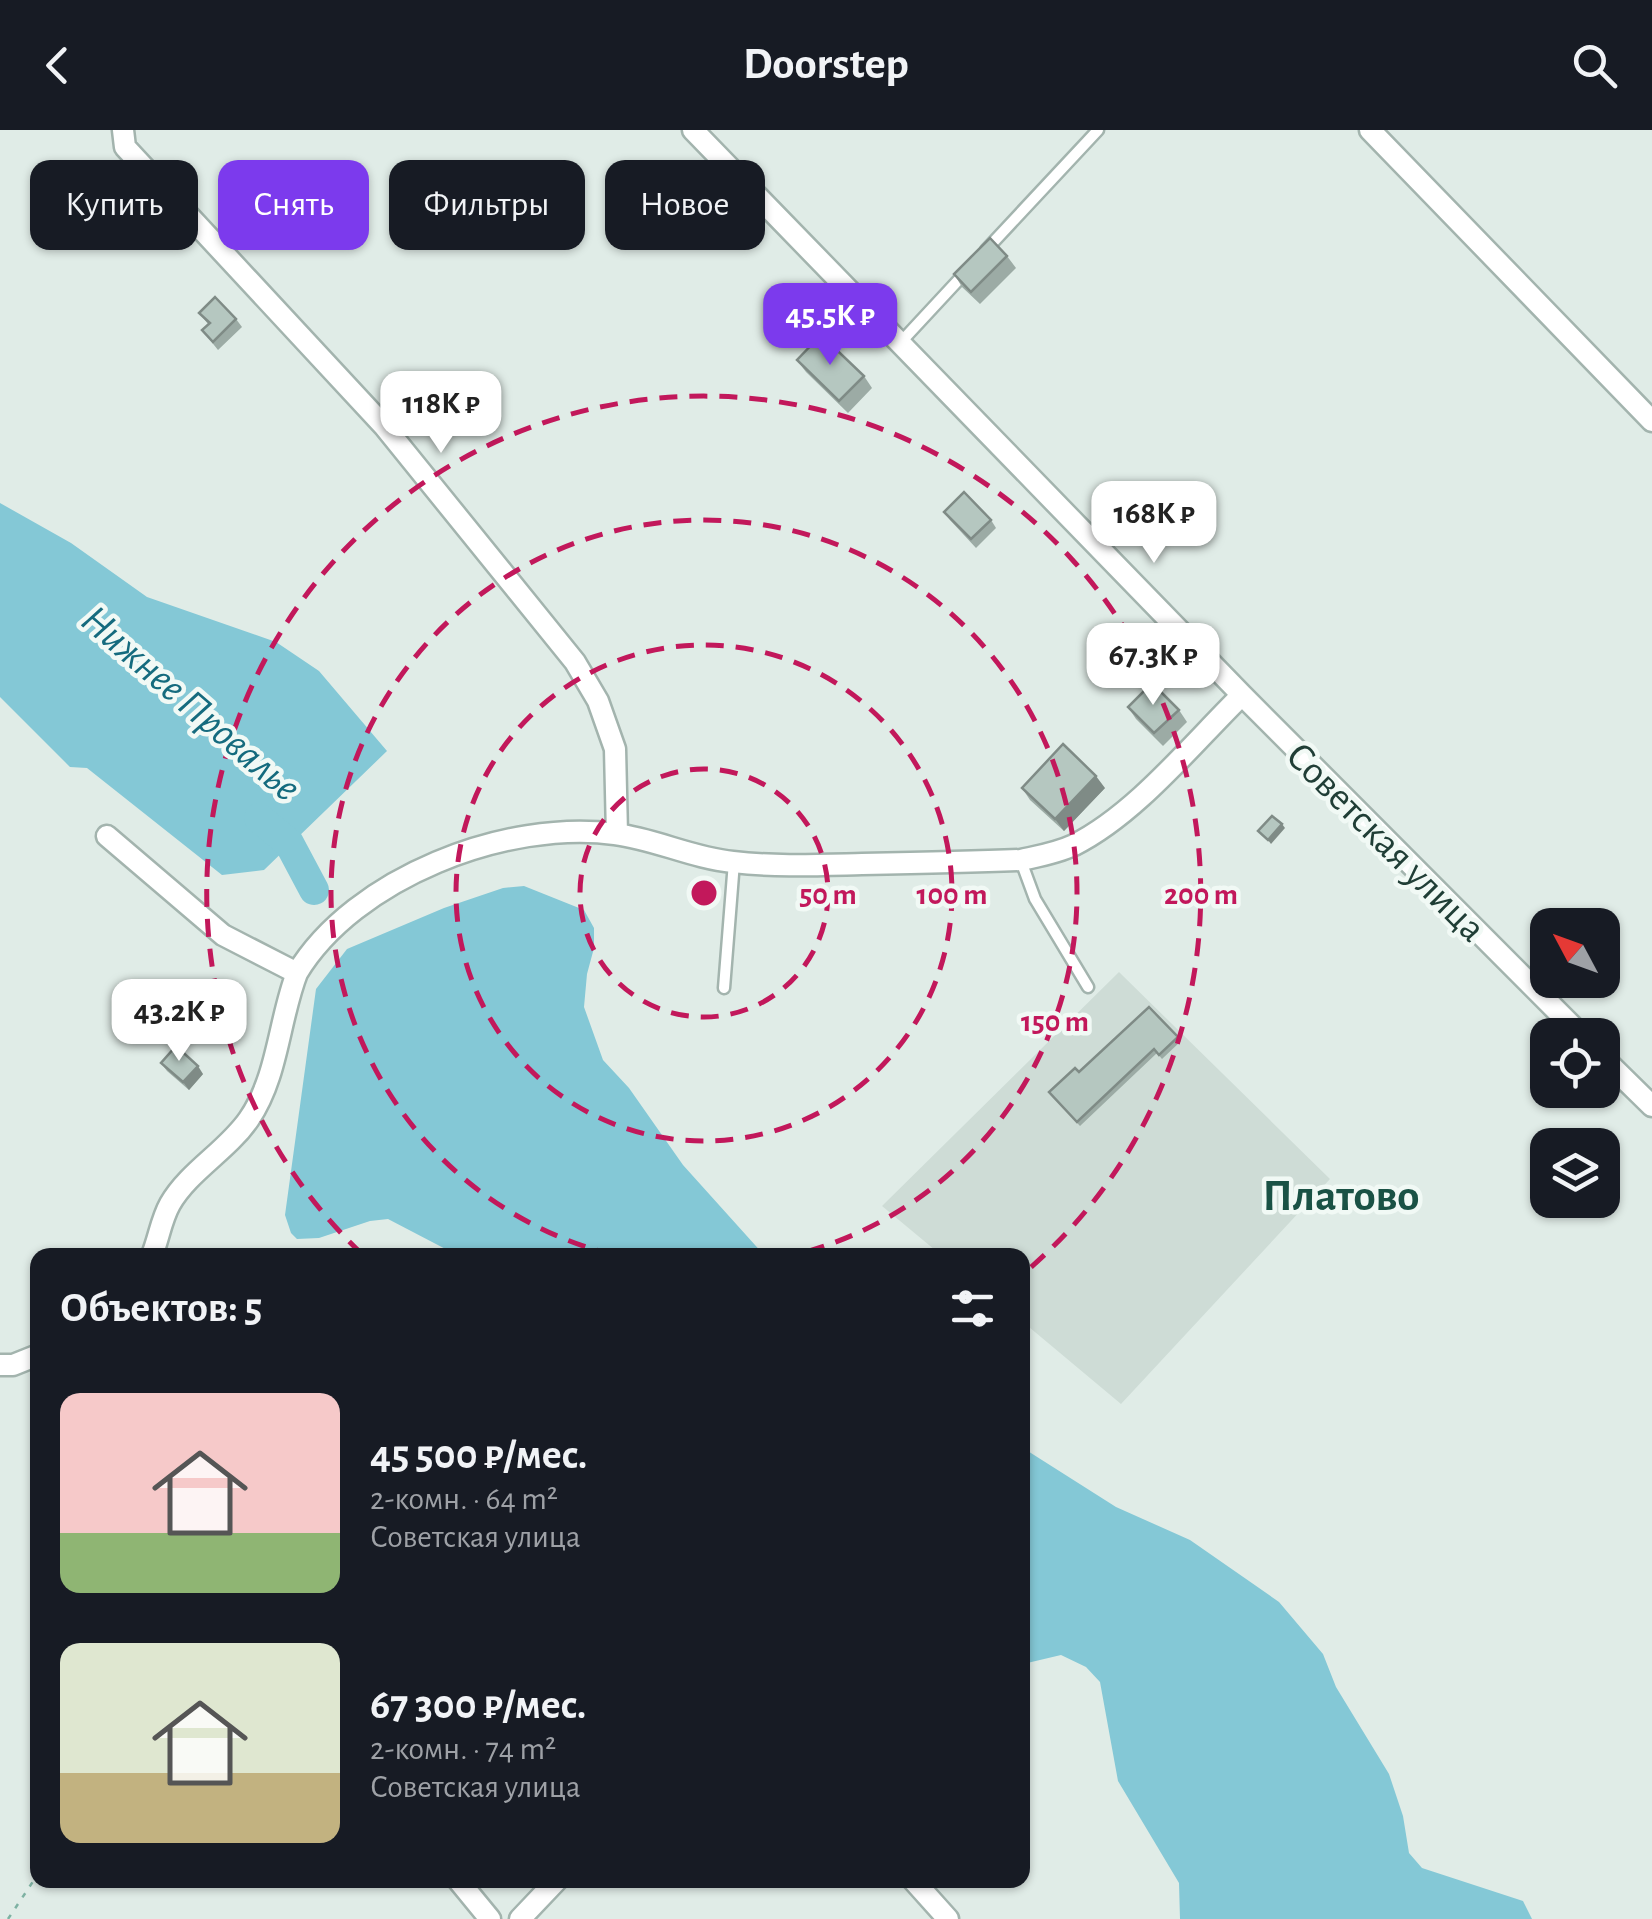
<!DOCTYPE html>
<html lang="ru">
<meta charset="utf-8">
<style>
body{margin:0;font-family:"Alegreya Sans",sans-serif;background:#242831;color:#f1f3f6;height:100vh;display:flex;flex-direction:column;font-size:38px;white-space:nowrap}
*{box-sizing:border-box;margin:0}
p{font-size:32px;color:#9ea1a6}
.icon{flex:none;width:55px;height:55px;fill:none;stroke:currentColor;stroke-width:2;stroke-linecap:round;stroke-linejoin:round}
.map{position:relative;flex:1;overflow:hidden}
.panel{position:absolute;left:30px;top:1118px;width:1000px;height:640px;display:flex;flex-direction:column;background:#171b24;border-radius:20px;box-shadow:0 2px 8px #0004}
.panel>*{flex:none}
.top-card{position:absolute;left:30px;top:30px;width:1000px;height:90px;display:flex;gap:20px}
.needle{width:65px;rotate:311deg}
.controls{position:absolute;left:1530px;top:778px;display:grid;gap:20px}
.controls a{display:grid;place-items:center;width:90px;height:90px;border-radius:20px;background:#171b24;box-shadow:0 2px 8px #0004;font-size:50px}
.price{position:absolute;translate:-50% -85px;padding:0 22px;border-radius:20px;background:#fff;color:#222;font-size:32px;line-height:65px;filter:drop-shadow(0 2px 5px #0008)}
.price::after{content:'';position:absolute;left:50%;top:60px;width:30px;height:22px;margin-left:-15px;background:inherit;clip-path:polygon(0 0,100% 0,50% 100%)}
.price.on{background:#7c3aed;color:#fff}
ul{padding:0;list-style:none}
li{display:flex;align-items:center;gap:30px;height:250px;padding:0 30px}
li span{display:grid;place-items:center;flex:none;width:280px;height:200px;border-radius:20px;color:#555}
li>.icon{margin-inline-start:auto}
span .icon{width:120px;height:120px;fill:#fffc;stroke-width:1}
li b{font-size:42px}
h2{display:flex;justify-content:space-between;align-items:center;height:120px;padding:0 30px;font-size:42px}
.tag{padding:0 35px;border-radius:20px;background:#171b24;box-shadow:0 2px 8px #0004;font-size:35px;line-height:90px}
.tag.on{background:#7c3aed;color:#fff}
header{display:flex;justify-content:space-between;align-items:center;height:130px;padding:0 30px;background:#171b24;font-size:45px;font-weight:700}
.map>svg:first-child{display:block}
</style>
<header><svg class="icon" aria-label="back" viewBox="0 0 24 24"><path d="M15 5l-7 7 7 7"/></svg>Doorstep<svg class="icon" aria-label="search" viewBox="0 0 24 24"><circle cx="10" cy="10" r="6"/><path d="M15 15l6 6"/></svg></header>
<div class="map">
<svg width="1652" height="1789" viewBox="0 0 1652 1789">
<rect width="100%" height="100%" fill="#e0ece7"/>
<path fill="#cedcd6" d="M1119,842L1330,1049L1121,1274L1023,1192L1022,1125H941L882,1076Z"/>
<path fill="#84c8d6" d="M0,373L71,413L147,467L276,512L319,541L387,621L264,740L222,745L87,638L70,637L0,567Z
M524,756L584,780L594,798V818L587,844L584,877L603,930L629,958L683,1035L764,1125H457L388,1089L370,1091L319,1108L297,1109L291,1103L285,1085L316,859L347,819L444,778L503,758Z
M1023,1318L1116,1377L1190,1410L1279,1472L1323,1524L1336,1557L1389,1644L1403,1686L1409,1723L1422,1738L1523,1771L1532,1789H1180L1179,1753L1118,1651L1100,1552L1086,1537L1061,1525L1023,1534Z"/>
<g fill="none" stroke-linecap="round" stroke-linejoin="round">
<path stroke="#84c8d6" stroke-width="30" d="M259,688L289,713L314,760"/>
<g stroke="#a3b4ae" stroke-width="15">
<path id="lane" d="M986,120L1098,0
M900,213L965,143
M1021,731L1035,769L1088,857
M724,858L734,732"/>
</g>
<g stroke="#a3b4ae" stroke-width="25">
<path id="street" d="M123,0L125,17L384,296L575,532L598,571L615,619L617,704
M693,0L1242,565L1581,905
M1370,0L1652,291
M107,706L223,805L297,843C279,889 278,947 249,989C227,1021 189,1041 170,1074C161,1090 159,1108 152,1125
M297,843C354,748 507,689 615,704C655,709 692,728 733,732C776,737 819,735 862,734C915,733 968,732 1021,730C1039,726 1057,723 1074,715C1136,684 1192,614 1242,565
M1602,927L1652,976
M0,1235H13L38,1225
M458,1750L490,1789
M913,1750L948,1789
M520,1789L557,1750"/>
</g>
<path stroke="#7eb2a3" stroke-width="2.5" stroke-dasharray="5 8" stroke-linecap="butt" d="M8,1789L38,1744"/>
<use href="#lane" stroke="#fff" stroke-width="10"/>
<use href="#street" stroke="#fff" stroke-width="20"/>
</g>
<path fill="#9caba5" d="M1007,126L1016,138L980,174L962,157L954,144Z
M199,183L236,189L242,197L218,220L202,200L208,194Z
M797,230L864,246L872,258L848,283L806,242Z
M944,382L991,390L996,398L976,418L950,390Z
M1128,577L1179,580L1187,592L1163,616L1136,589Z
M1022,658H1105L1064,701L1030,670Z
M1178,907L1181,911L1162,929L1157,923L1080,996L1052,966L1079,942Z
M161,933L203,944L189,960L167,941Z"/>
<path fill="#7f8b86" d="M1096,646L1105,658L1064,701L1055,689Z
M1282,694L1285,698L1271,714L1268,710Z
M198,936L203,944L189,960L183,952Z"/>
<path fill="#b5c7c0" stroke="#7f8b86" stroke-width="2.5" d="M990,108L1007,126L971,162L954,144Z
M215,167L236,189L213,212L202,200L210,193L199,183Z
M821,205L864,246L839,271L797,230Z
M964,362L991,390L971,409L944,382Z
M1152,553L1179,580L1154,603L1128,577Z
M1063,614L1096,646L1055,689L1022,658Z
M1272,686L1282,694L1268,710L1258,701Z
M1149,877L1178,907L1159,925L1154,919L1077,992L1049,962L1075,938L1079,942Z
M176,916L198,936L183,952L161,933Z"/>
<g fill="none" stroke="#c2185b" stroke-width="5" stroke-dasharray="18 12">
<circle cx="704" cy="763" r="124"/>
<circle cx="704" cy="763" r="248"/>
<path d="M614 1125A373 373 0 1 1 794 1125"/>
<path d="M362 1124A497 497 0 1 1 1023 1144"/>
</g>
<g text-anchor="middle" stroke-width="9" stroke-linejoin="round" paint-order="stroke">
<g font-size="40" fill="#203e36" stroke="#f1f9f5">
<text transform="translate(1387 711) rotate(45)" y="14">Советская улица</text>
</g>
<g font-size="42" font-style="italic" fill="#156b7e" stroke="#f1f9f5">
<text transform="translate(192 572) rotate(41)" y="15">Нижнее Провалье</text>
</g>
<g font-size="45" font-weight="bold" fill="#1a5245" stroke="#f1f9f5">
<text x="1341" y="1080">Платово</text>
</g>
</g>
<circle cx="704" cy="763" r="15" fill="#c2185b" stroke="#f1f9f5" stroke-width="5"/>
<g font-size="30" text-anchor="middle" font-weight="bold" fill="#c2185b" stroke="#f1f9f5" stroke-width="9" stroke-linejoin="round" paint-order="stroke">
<text x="828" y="774">50 m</text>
<text x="952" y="774">100 m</text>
<text x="1201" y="774">200 m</text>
<text x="1055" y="901">150 m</text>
</g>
</svg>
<div class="controls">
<a><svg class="needle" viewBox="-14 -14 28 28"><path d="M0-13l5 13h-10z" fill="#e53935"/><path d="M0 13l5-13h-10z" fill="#9ea1a6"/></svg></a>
<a><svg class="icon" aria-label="locate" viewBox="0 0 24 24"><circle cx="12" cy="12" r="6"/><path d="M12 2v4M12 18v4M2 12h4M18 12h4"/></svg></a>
<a><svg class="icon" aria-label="layers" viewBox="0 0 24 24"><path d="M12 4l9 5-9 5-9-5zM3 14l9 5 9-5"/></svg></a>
</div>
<b class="price on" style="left:830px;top:238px">45.5K ₽</b>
<b class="price" style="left:441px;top:326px">118K ₽</b>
<b class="price" style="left:1154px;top:436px">168K ₽</b>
<b class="price" style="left:1153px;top:578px">67.3K ₽</b>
<b class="price" style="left:179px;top:934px">43.2K ₽</b>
<div class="top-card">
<a class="tag">Купить</a>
<a class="tag on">Снять</a>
<a class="tag">Фильтры</a>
<a class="tag">Новое</a>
</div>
<section class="panel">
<h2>Объектов: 5<svg class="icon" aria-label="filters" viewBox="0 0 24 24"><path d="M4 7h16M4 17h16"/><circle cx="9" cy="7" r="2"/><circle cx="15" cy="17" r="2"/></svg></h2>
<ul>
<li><span style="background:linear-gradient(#f6c9c9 70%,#8fb573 0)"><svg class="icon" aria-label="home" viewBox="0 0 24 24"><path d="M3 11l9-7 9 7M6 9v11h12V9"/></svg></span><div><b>45 500 ₽/мес.</b><p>2-комн. · 64 m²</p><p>Советская улица</p></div></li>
<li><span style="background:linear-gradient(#dfe7d0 65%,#c2b280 0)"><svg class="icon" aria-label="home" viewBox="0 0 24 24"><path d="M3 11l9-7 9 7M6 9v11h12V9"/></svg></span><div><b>67 300 ₽/мес.</b><p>2-комн. · 74 m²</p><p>Советская улица</p></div></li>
</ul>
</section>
</div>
